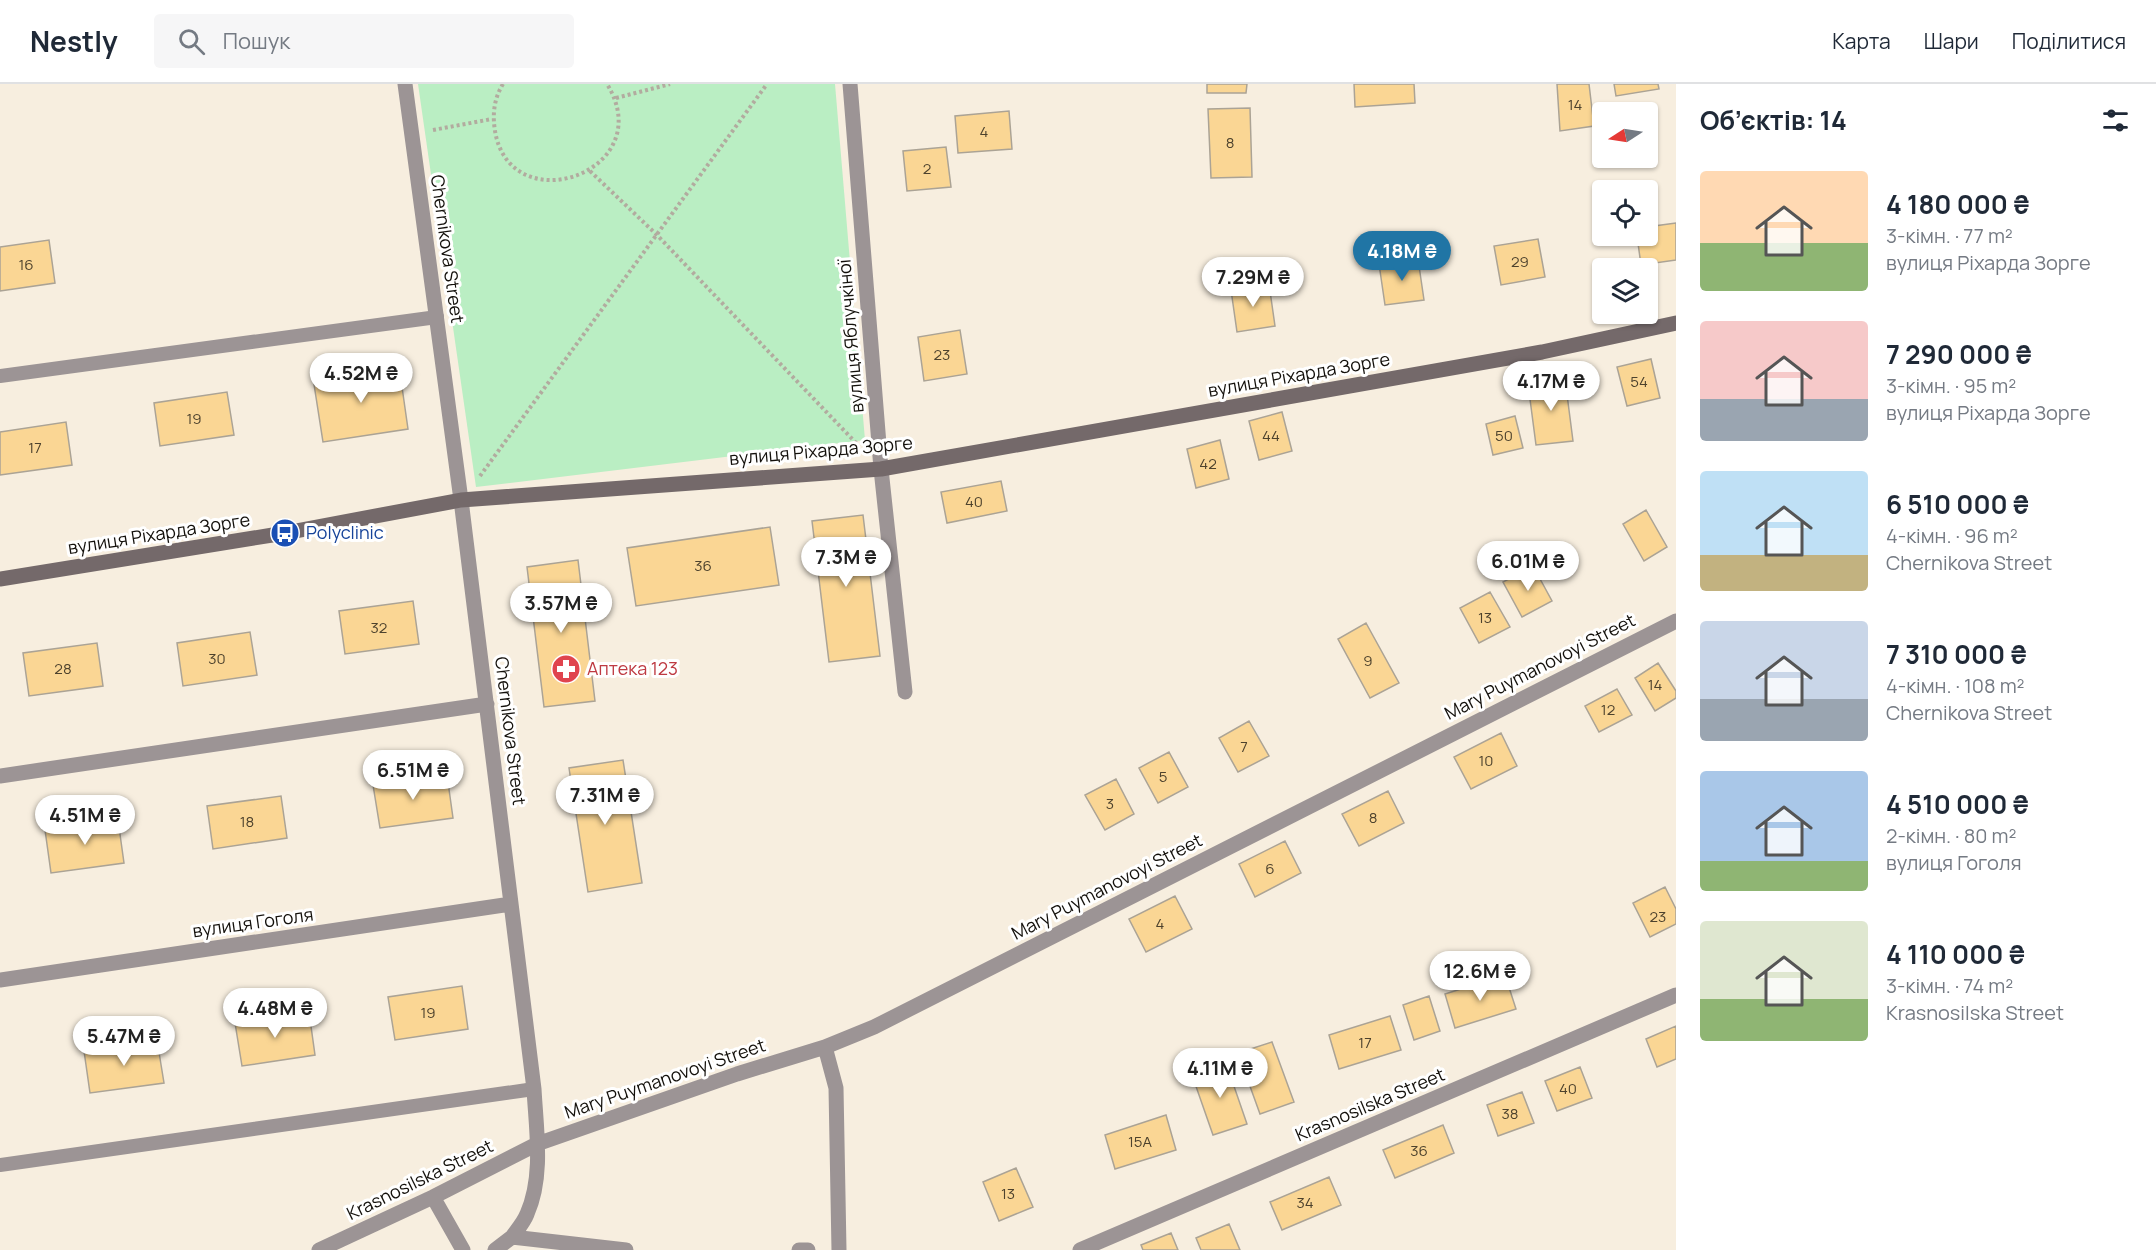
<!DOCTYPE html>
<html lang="uk">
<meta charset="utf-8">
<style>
body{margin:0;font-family:Manrope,sans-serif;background:#f6f6f7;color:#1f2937;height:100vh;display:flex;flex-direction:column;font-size:22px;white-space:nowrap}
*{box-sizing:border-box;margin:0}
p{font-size:20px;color:#747a83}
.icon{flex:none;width:33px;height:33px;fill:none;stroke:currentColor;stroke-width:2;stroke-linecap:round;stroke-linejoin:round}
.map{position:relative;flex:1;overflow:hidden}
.drawer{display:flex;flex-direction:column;background:#fff;width:480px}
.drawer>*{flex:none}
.needle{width:39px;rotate:258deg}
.controls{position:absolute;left:1592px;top:18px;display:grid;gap:12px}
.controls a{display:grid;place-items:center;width:66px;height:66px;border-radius:6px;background:#fff;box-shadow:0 2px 4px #0004;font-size:30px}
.price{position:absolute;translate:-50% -51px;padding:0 14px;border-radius:21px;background:#fff;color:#222;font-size:20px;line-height:39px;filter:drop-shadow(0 2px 3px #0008)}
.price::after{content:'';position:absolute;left:50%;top:36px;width:18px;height:14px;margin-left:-9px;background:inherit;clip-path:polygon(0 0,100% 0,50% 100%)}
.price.on{background:#2075a5;color:#fff}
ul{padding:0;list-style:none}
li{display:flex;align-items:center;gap:18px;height:150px;padding:0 24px}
li span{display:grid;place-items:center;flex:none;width:168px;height:120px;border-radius:6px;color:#555}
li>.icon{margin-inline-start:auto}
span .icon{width:72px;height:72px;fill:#fffc;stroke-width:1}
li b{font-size:26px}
h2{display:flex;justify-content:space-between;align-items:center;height:72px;padding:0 24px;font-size:26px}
header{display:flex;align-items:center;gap:36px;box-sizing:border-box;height:84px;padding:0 30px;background:#fff;border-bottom:2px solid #e0e1e3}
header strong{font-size:28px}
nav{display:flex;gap:33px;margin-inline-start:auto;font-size:21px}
.search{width:420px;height:54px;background:#f6f6f7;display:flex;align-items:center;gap:15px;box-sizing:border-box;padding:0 21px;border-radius:6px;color:#747a83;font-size:22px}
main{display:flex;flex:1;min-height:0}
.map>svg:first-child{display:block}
</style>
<header>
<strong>Nestly</strong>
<div class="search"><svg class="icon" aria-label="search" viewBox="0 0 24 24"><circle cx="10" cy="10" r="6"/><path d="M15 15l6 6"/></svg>Пошук</div>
<nav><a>Карта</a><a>Шари</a><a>Поділитися</a></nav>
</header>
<main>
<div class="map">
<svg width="1676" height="1166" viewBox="0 0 1676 1166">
<rect width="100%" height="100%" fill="#f7eedf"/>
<path fill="#baeec3" d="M418,0H835L865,356L476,403Z"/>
<path fill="#fad694" stroke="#aba395" stroke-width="1.5" d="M1207,0H1247L1246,9H1207Z
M1354,0H1414L1415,19L1355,23Z
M1557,0H1589L1594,42L1560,47Z
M1614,0H1658L1659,5L1616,12Z
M1250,24L1252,93L1211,94L1208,25Z
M1009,27L1012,65L958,69L955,32Z
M946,63L951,103L907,107L903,67Z
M1676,139V176L1641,181L1637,152H1647V143Z
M1538,155L1545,193L1501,201L1494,162Z
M49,156L55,199L0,207V163Z
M1418,175L1424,216L1385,221L1379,180Z
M1269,200L1275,242L1237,248L1231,206Z
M960,246L967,290L924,297L918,253Z
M1651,275L1660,314L1627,322L1617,283Z
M399,282L408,345L323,358L313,294Z
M1565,295L1573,357L1536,361L1528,300Z
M227,308L234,351L160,362L154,319Z
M1282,328L1292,367L1259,376L1249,337Z
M1515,332L1523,364L1493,371L1486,340Z
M66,338L72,381L0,391V348Z
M1220,356L1229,395L1196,404L1187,365Z
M1001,397L1007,427L947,439L941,408Z
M1646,426L1667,463L1644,477L1623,440Z
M863,431L880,572L829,578L812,437Z
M770,443L779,501L636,522L627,464Z
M578,476L595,617L544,623L527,483Z
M1533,482L1552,517L1522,533L1503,498Z
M1490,508L1510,543L1479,559L1460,524Z
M413,517L419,560L345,570L339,527Z
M1366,539L1399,599L1370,614L1338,555Z
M250,548L257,591L183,602L177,559Z
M97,559L103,602L29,612L23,569Z
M1658,579L1676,607V614L1655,627L1635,594Z
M1617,605L1632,631L1599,648L1585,622Z
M1249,637L1269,672L1238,688L1219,654Z
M1501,649L1517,682L1471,705L1454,673Z
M1169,668L1188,703L1158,719L1139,684Z
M623,676L642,799L588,808L569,684Z
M447,691L453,734L380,744L373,701Z
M1116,695L1134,730L1105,746L1085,711Z
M1388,707L1404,739L1359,762L1342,730Z
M281,712L287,754L213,765L207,722Z
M118,736L124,779L51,789L45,746Z
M1285,757L1301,789L1255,813L1239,780Z
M1665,803L1676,825V840L1650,853L1633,819Z
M1175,812L1192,845L1146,868L1129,835Z
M1505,891L1516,925L1455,944L1445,910Z
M462,902L468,945L395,956L388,913Z
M1429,912L1440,947L1414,956L1403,921Z
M309,928L315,971L242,982L235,939Z
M1390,932L1401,966L1339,985L1329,951Z
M1676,942V975L1657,983L1646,955Z
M157,956L164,999L90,1009L84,967Z
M1272,958L1294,1018L1260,1030L1238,969Z
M1226,979L1247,1040L1213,1051L1192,991Z
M1580,983L1592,1014L1557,1027L1545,997Z
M1522,1008L1534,1039L1498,1052L1487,1021Z
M1166,1031L1176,1066L1115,1085L1105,1051Z
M1443,1041L1454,1069L1395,1094L1383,1066Z
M1016,1084L1033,1123L999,1137L983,1098Z
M1329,1093L1341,1121L1282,1146L1270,1118Z
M1229,1140L1240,1166H1201L1196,1154Z
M1171,1149L1178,1166H1143L1141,1161Z"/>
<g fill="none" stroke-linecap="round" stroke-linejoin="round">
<path stroke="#b2ab9f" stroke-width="4" stroke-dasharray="3 3" stroke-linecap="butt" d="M503,0C493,16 492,34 496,52C516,138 660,86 607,0
M616,14L670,0
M433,46L492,35
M590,87L657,151L858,361
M480,392L767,0"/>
<path stroke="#9c9495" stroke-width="14" d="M0,292L437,233
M0,1081L534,1005"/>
<path stroke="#9c9495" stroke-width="15" d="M405,0L461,416L534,1005C536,1044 544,1092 527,1130C524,1138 517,1146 512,1153
M850,0L881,385L905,608
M0,692L487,620
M0,896L511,820
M825,963L836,1004L839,1166
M433,1113L463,1166
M319,1166L433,1113L537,1060L737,990L825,963L874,943L1676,537
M495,1166L512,1153L626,1166
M799,1166H808
M1080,1166L1676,911"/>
<path stroke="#74696a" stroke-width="15" d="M0,495L285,449L461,416L881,385L1542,268L1676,239"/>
</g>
<defs>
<g id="bus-disc" transform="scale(1.5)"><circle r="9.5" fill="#1a4fb4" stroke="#fff"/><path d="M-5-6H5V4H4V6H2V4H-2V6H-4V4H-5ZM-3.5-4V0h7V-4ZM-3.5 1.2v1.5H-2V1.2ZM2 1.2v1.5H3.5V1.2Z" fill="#fff"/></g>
<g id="pharmacy-disc" transform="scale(1.5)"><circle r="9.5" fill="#e0444e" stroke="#fff"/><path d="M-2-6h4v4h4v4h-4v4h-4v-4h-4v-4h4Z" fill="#fff"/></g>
</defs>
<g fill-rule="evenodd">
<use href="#bus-disc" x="285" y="449"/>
<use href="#pharmacy-disc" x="566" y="585"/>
</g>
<g text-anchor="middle" stroke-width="6" stroke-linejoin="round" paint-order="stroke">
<g font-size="15" fill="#4d422d">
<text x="1575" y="26">14</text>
<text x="984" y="53">4</text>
<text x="1230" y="64">8</text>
<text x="927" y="90">2</text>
<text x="1520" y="183">29</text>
<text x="26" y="186">16</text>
<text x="942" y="276">23</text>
<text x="1639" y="303">54</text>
<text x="194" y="340">19</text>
<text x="1271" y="357">44</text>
<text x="1504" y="357">50</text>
<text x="35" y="369">17</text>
<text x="1208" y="385">42</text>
<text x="974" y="423">40</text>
<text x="703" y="487">36</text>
<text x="1485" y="539">13</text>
<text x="379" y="549">32</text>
<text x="217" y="580">30</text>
<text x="1368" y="582">9</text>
<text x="63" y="590">28</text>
<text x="1655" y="606">14</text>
<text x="1608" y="631">12</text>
<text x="1244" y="668">7</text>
<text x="1486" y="682">10</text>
<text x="1163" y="698">5</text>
<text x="1110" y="725">3</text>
<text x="1373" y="739">8</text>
<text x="247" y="743">18</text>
<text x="1270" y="790">6</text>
<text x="1658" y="838">23</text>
<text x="1160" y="845">4</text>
<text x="428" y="934">19</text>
<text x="1365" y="964">17</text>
<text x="1568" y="1010">40</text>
<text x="1510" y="1035">38</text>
<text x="1140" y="1063">15А</text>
<text x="1419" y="1072">36</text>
<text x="1008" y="1115">13</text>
<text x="1305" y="1124">34</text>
</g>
<g font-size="18" fill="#13100b" stroke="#fff">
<text transform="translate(447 165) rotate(82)" y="6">Chernikova Street</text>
<text transform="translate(851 252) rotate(-95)" y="6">вулиця Яблучкіної</text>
<text transform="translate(1299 291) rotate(-10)" y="6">вулиця Ріхарда Зорге</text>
<text transform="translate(821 367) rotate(-5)" y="6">вулиця Ріхарда Зорге</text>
<text transform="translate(159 450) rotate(-9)" y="6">вулиця Ріхарда Зорге</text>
<text transform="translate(1540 583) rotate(-27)" y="6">Mary Puymanovoyi Street</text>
<text transform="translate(510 647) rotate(83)" y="6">Chernikova Street</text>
<text transform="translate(1107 803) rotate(-27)" y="6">Mary Puymanovoyi Street</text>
<text transform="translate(253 839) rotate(-8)" y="6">вулиця Гоголя</text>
<text transform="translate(665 995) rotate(-19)" y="6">Mary Puymanovoyi Street</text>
<text transform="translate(1370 1021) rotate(-23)" y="6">Krasnosilska Street</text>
<text transform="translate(420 1096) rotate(-26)" y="6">Krasnosilska Street</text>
</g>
<g font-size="18" fill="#164399" stroke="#fff" text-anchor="start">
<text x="306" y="455">Polyclinic</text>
</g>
<g font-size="18" fill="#be3a42" stroke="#fff" text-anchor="start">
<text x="587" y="591">Аптека 123</text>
</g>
</g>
</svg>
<div class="controls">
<a><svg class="needle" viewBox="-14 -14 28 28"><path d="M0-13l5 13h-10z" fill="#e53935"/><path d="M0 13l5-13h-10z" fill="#747a83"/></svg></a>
<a><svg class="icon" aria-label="locate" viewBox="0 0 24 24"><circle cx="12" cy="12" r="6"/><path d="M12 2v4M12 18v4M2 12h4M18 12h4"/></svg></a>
<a><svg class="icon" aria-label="layers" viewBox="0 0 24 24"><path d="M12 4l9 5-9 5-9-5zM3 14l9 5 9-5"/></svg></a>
</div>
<b class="price on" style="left:1402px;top:198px">4.18M ₴</b>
<b class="price" style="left:1253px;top:224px">7.29M ₴</b>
<b class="price" style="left:361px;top:320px">4.52M ₴</b>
<b class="price" style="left:1551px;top:328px">4.17M ₴</b>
<b class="price" style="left:846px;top:504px">7.3M ₴</b>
<b class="price" style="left:1528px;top:508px">6.01M ₴</b>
<b class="price" style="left:561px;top:550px">3.57M ₴</b>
<b class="price" style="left:413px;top:717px">6.51M ₴</b>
<b class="price" style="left:605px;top:742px">7.31M ₴</b>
<b class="price" style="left:85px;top:762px">4.51M ₴</b>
<b class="price" style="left:1480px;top:918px">12.6M ₴</b>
<b class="price" style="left:275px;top:955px">4.48M ₴</b>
<b class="price" style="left:124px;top:983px">5.47M ₴</b>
<b class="price" style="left:1220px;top:1015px">4.11M ₴</b>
</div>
<section class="drawer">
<h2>Об’єктів: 14<svg class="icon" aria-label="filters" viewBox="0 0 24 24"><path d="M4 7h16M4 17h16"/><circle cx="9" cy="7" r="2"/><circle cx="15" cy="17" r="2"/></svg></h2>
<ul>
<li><span style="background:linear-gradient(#ffd9b3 60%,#8fb573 0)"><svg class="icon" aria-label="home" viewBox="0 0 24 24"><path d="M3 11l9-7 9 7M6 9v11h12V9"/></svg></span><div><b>4 180 000 ₴</b><p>3-кімн. · 77 m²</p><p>вулиця Ріхарда Зорге</p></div></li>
<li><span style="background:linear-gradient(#f6c9c9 65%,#9aa5b1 0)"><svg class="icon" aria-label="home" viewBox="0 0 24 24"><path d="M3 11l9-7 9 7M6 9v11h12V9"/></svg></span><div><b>7 290 000 ₴</b><p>3-кімн. · 95 m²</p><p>вулиця Ріхарда Зорге</p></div></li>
<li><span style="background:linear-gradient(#bfe0f5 70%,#c2b280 0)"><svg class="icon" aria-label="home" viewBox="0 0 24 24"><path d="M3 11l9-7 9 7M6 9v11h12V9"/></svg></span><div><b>6 510 000 ₴</b><p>4-кімн. · 96 m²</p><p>Chernikova Street</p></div></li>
<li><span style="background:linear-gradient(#c9d6e8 65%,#9aa5b1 0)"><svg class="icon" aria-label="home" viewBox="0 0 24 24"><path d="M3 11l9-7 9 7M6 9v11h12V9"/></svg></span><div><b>7 310 000 ₴</b><p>4-кімн. · 108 m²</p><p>Chernikova Street</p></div></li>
<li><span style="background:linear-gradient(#a9c7e8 75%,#8fb573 0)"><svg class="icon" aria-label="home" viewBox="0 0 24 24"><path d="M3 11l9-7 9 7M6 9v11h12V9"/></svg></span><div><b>4 510 000 ₴</b><p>2-кімн. · 80 m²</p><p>вулиця Гоголя</p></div></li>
<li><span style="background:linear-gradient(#dfe7d0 65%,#8fb573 0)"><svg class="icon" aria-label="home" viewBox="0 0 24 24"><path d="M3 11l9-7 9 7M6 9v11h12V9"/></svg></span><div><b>4 110 000 ₴</b><p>3-кімн. · 74 m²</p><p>Krasnosilska Street</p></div></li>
</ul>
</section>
</main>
